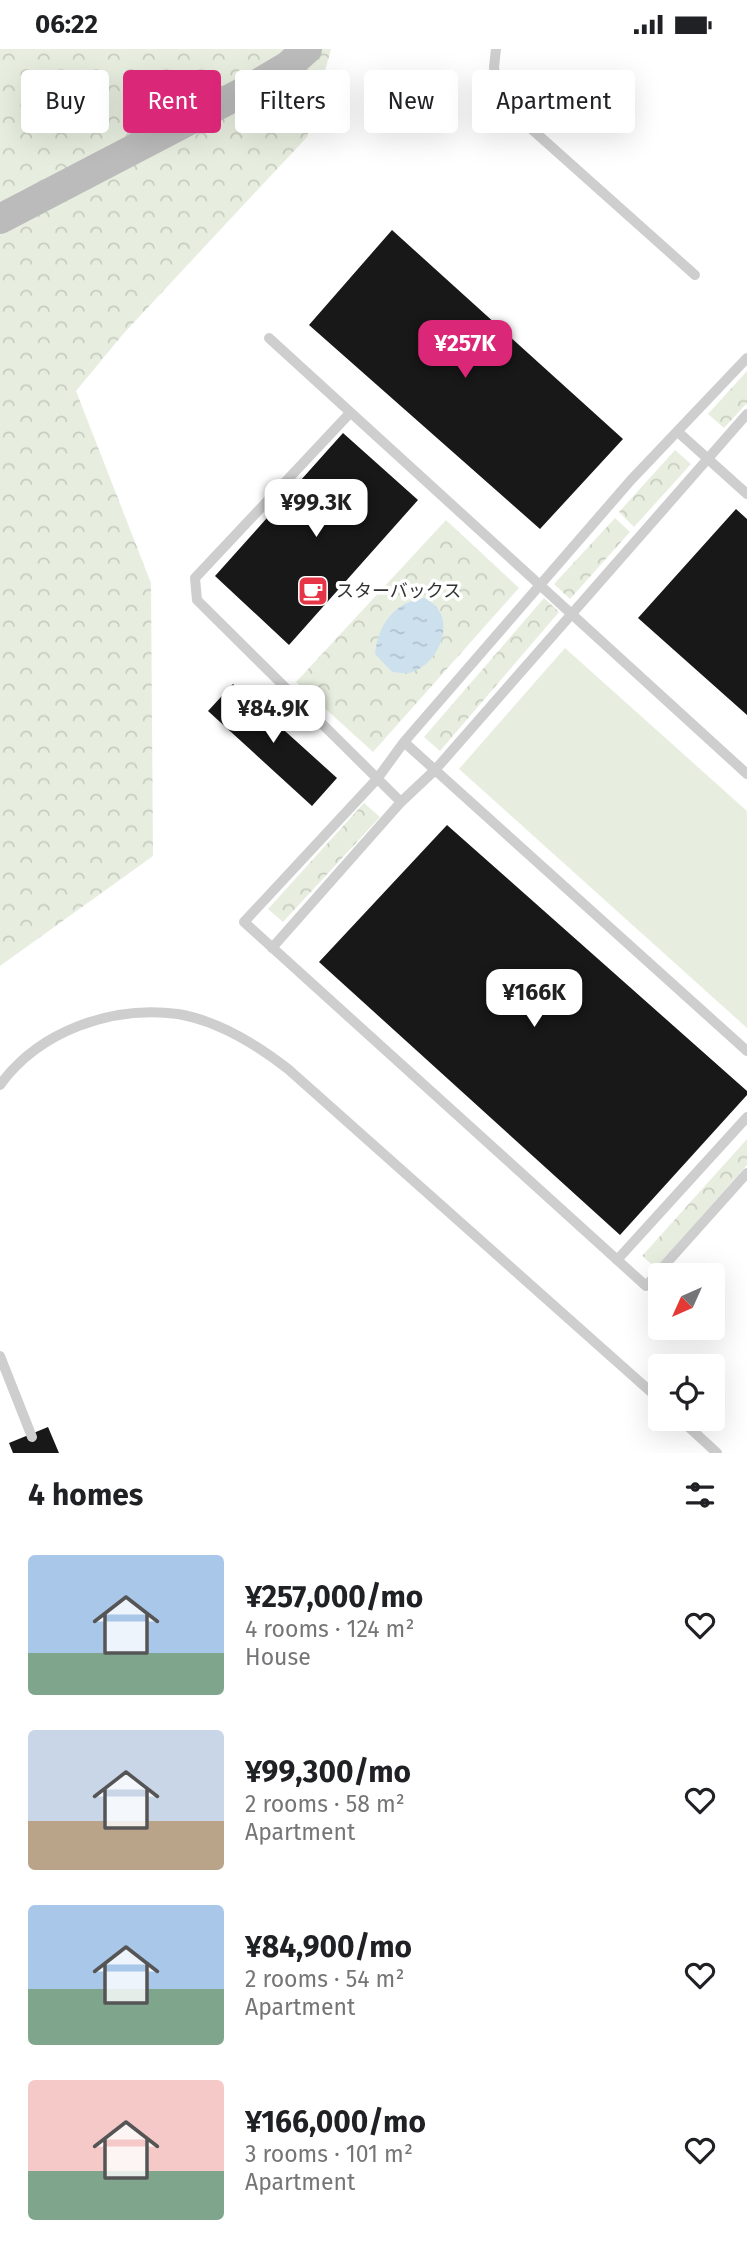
<!DOCTYPE html>
<meta charset="utf-8">
<style>
body{margin:0;font-family:"Fira Sans","Noto Sans JP",sans-serif;background:#f2f2f2;color:#202124;height:100vh;display:flex;flex-direction:column;font-size:26px;white-space:nowrap}
*{box-sizing:border-box;margin:0}
p{font-size:23px;color:#757577}
.icon{flex:none;width:38px;height:38px;fill:none;stroke:currentColor;stroke-width:2;stroke-linecap:round;stroke-linejoin:round}
.map{position:relative;height:1404px;overflow:hidden}
.drawer{display:flex;flex-direction:column;background:#fff;flex:1}
.drawer>*{flex:none}
.top-card{position:absolute;left:21px;top:21px;width:705px;height:63px;display:flex;gap:14px}
.needle{width:46px;rotate:225deg}
.fabs{position:absolute;left:648px;top:1214px;display:grid;gap:14px}
.fabs a{display:grid;place-items:center;width:77px;height:77px;border-radius:7px;background:#fff;box-shadow:0 7px 28px #0002;font-size:35px}
.price{position:absolute;translate:-50% -60px;padding:0 16px;border-radius:14px;background:#fff;color:#222;font-size:23px;line-height:46px;filter:drop-shadow(0 2px 4px #0008)}
.price::after{content:'';position:absolute;left:50%;top:42px;width:21px;height:16px;margin-left:-10px;background:inherit;clip-path:polygon(0 0,100% 0,50% 100%)}
.price.on{background:#db2777;color:#fff}
ul{padding:0;list-style:none}
li{display:flex;align-items:center;gap:21px;height:175px;padding:0 28px}
li span{display:grid;place-items:center;flex:none;width:196px;height:140px;border-radius:7px;color:#555}
li>.icon{margin-inline-start:auto}
span .icon{width:84px;height:84px;fill:#fffc;stroke-width:1}
li b{font-size:30px}
h2{display:flex;justify-content:space-between;align-items:center;height:84px;padding:0 28px;font-size:30px}
.tag{padding:0 24px;border-radius:7px;background:#fff;box-shadow:0 7px 28px #0002;font-size:24px;line-height:63px}
.tag.on{background:#db2777;color:#fff}
.status{display:flex;justify-content:space-between;align-items:center;height:49px;padding:0 35px;background:#fff;direction:ltr}
.status svg{height:19px;fill:currentColor}
.map>svg:first-child{display:block}
</style>
<div class="status"><b>06:22</b><svg viewBox="0 0 49 12"><path d="M0 12V9h3v3zM5 12V6h3v6zM10 12V3h3v9zM15 12V0h3v12zM26 1h20v11H26zM47 4h2v5h-2z"/></svg></div>
<div class="map">
<svg width="747" height="1404" viewBox="0 0 747 1404">
<defs>
<pattern id="forest-crowns" width="20" height="18" patternUnits="userSpaceOnUse" patternTransform="scale(1.75)"><rect width="20" height="18" fill="#e7eedf"/><path d="M2 6a3 3 0 1 1 6 0M12 15a3 3 0 1 1 6 0" fill="none" stroke="#c7cdc0"/></pattern>
<pattern id="water-ripples" width="26" height="14" patternUnits="userSpaceOnUse" patternTransform="scale(1.75)"><rect width="26" height="14" fill="#cce1ed"/><path d="M2 4q2-2 4 0t4 0M15 11q2-2 4 0t4 0" fill="none" stroke="#b0c2cc"/></pattern>
</defs>
<rect width="100%" height="100%" fill="#fff"/>
<path fill="#e7eedf" d="M565,599L747,762V979L459,720Z"/>
<path fill="url(#forest-crowns)" d="M0,0H331L307,88L124,284L76,342L151,534L153,807L0,917Z
M747,322V354L724,379L708,365Z
M675,401L691,415L634,478L619,463Z
M615,469L630,483L570,550L554,535Z
M446,471L519,539L373,703L296,633Z
M544,549L559,563L440,702L424,688Z
M364,754L380,768L283,873L268,860Z
M747,1090V1116L656,1219L642,1207Z"/>
<path fill="url(#water-ripples)" d="M424,549C460,565 441,616 409,624C404,625 397,623 392,623L375,605C378,576 394,553 424,549Z"/>
<path fill="#181818" d="M392,181L623,390L540,480L309,276Z
M343,384L418,451L289,596L215,527Z
M736,460L747,470V666L638,569Z
M233,635L337,729L312,757L208,662Z
M447,776L747,1042V1046L620,1186L319,913Z
M48,1378L59,1404H13L9,1394Z"/>
<g fill="none" stroke-linecap="round" stroke-linejoin="round">
<path stroke="#cecece" stroke-width="10" d="M496,0L494,18L498,50L695,226
M269,289L747,725
M747,309L631,431L404,693L377,730L244,873L646,1237L747,1124
M350,364L195,529L197,551L401,753
M678,383L747,445
M404,693L747,1002
M272,899L401,753L435,721L747,365
M0,1036C39,982 112,956 178,965C219,972 256,995 288,1020L660,1351
M617,1211L747,1068
M0,1307L32,1388
M680,1370L717,1404"/>
<path stroke="#bbb" stroke-width="30" d="M0,170L251,39L288,17L307,0"/>
</g>
<defs>
<g id="cafe-square" transform="scale(1.575)"><rect x="-9" y="-9" width="18" height="18" rx="4" fill="#e63547" stroke="#fff"/><path d="M-5.5-4.5H6V0H3Q3 3.5 0 3.5H-2.5Q-5.5 3.5-5.5 0ZM3-3.2v2h1.7v-2ZM-6 4.5H4V6H-6Z" fill="#fff"/></g>
</defs>
<g fill-rule="evenodd">
<use href="#cafe-square" x="313" y="542"/>
</g>
<g text-anchor="middle" stroke-width="7" stroke-linejoin="round" paint-order="stroke">
<g font-size="18" fill="#313131" stroke="#fff" text-anchor="start">
<text x="336" y="548">スターバックス</text>
</g>
</g>
</svg>
<div class="fabs">
<a><svg class="needle" viewBox="-14 -14 28 28"><path d="M0-13l5 13h-10z" fill="#e53935"/><path d="M0 13l5-13h-10z" fill="#757577"/></svg></a>
<a><svg class="icon" aria-label="locate" viewBox="0 0 24 24"><circle cx="12" cy="12" r="6"/><path d="M12 2v4M12 18v4M2 12h4M18 12h4"/></svg></a>
</div>
<b class="price on" style="left:465px;top:331px">¥257K</b>
<b class="price" style="left:316px;top:490px">¥99.3K</b>
<b class="price" style="left:273px;top:696px">¥84.9K</b>
<b class="price" style="left:534px;top:980px">¥166K</b>
<div class="top-card">
<a class="tag">Buy</a>
<a class="tag on">Rent</a>
<a class="tag">Filters</a>
<a class="tag">New</a>
<a class="tag">Apartment</a>
</div>
</div>
<section class="drawer">
<h2>4 homes<svg class="icon" aria-label="filters" viewBox="0 0 24 24"><path d="M4 7h16M4 17h16"/><circle cx="9" cy="7" r="2"/><circle cx="15" cy="17" r="2"/></svg></h2>
<ul>
<li><span style="background:linear-gradient(#a9c7e8 70%,#7fa58c 0)"><svg class="icon" aria-label="home" viewBox="0 0 24 24"><path d="M3 11l9-7 9 7M6 9v11h12V9"/></svg></span><div><b>¥257,000/mo</b><p>4 rooms · 124 m²</p><p>House</p></div><svg class="icon" aria-label="heart" viewBox="0 0 24 24"><path d="M12 20l-8-8c-3-5 5-10 8-4 3-6 11-1 8 4z"/></svg></li>
<li><span style="background:linear-gradient(#c9d6e8 65%,#b9a48a 0)"><svg class="icon" aria-label="home" viewBox="0 0 24 24"><path d="M3 11l9-7 9 7M6 9v11h12V9"/></svg></span><div><b>¥99,300/mo</b><p>2 rooms · 58 m²</p><p>Apartment</p></div><svg class="icon" aria-label="heart" viewBox="0 0 24 24"><path d="M12 20l-8-8c-3-5 5-10 8-4 3-6 11-1 8 4z"/></svg></li>
<li><span style="background:linear-gradient(#a9c7e8 60%,#7fa58c 0)"><svg class="icon" aria-label="home" viewBox="0 0 24 24"><path d="M3 11l9-7 9 7M6 9v11h12V9"/></svg></span><div><b>¥84,900/mo</b><p>2 rooms · 54 m²</p><p>Apartment</p></div><svg class="icon" aria-label="heart" viewBox="0 0 24 24"><path d="M12 20l-8-8c-3-5 5-10 8-4 3-6 11-1 8 4z"/></svg></li>
<li><span style="background:linear-gradient(#f6c9c9 65%,#7fa58c 0)"><svg class="icon" aria-label="home" viewBox="0 0 24 24"><path d="M3 11l9-7 9 7M6 9v11h12V9"/></svg></span><div><b>¥166,000/mo</b><p>3 rooms · 101 m²</p><p>Apartment</p></div><svg class="icon" aria-label="heart" viewBox="0 0 24 24"><path d="M12 20l-8-8c-3-5 5-10 8-4 3-6 11-1 8 4z"/></svg></li>
</ul>
</section>
